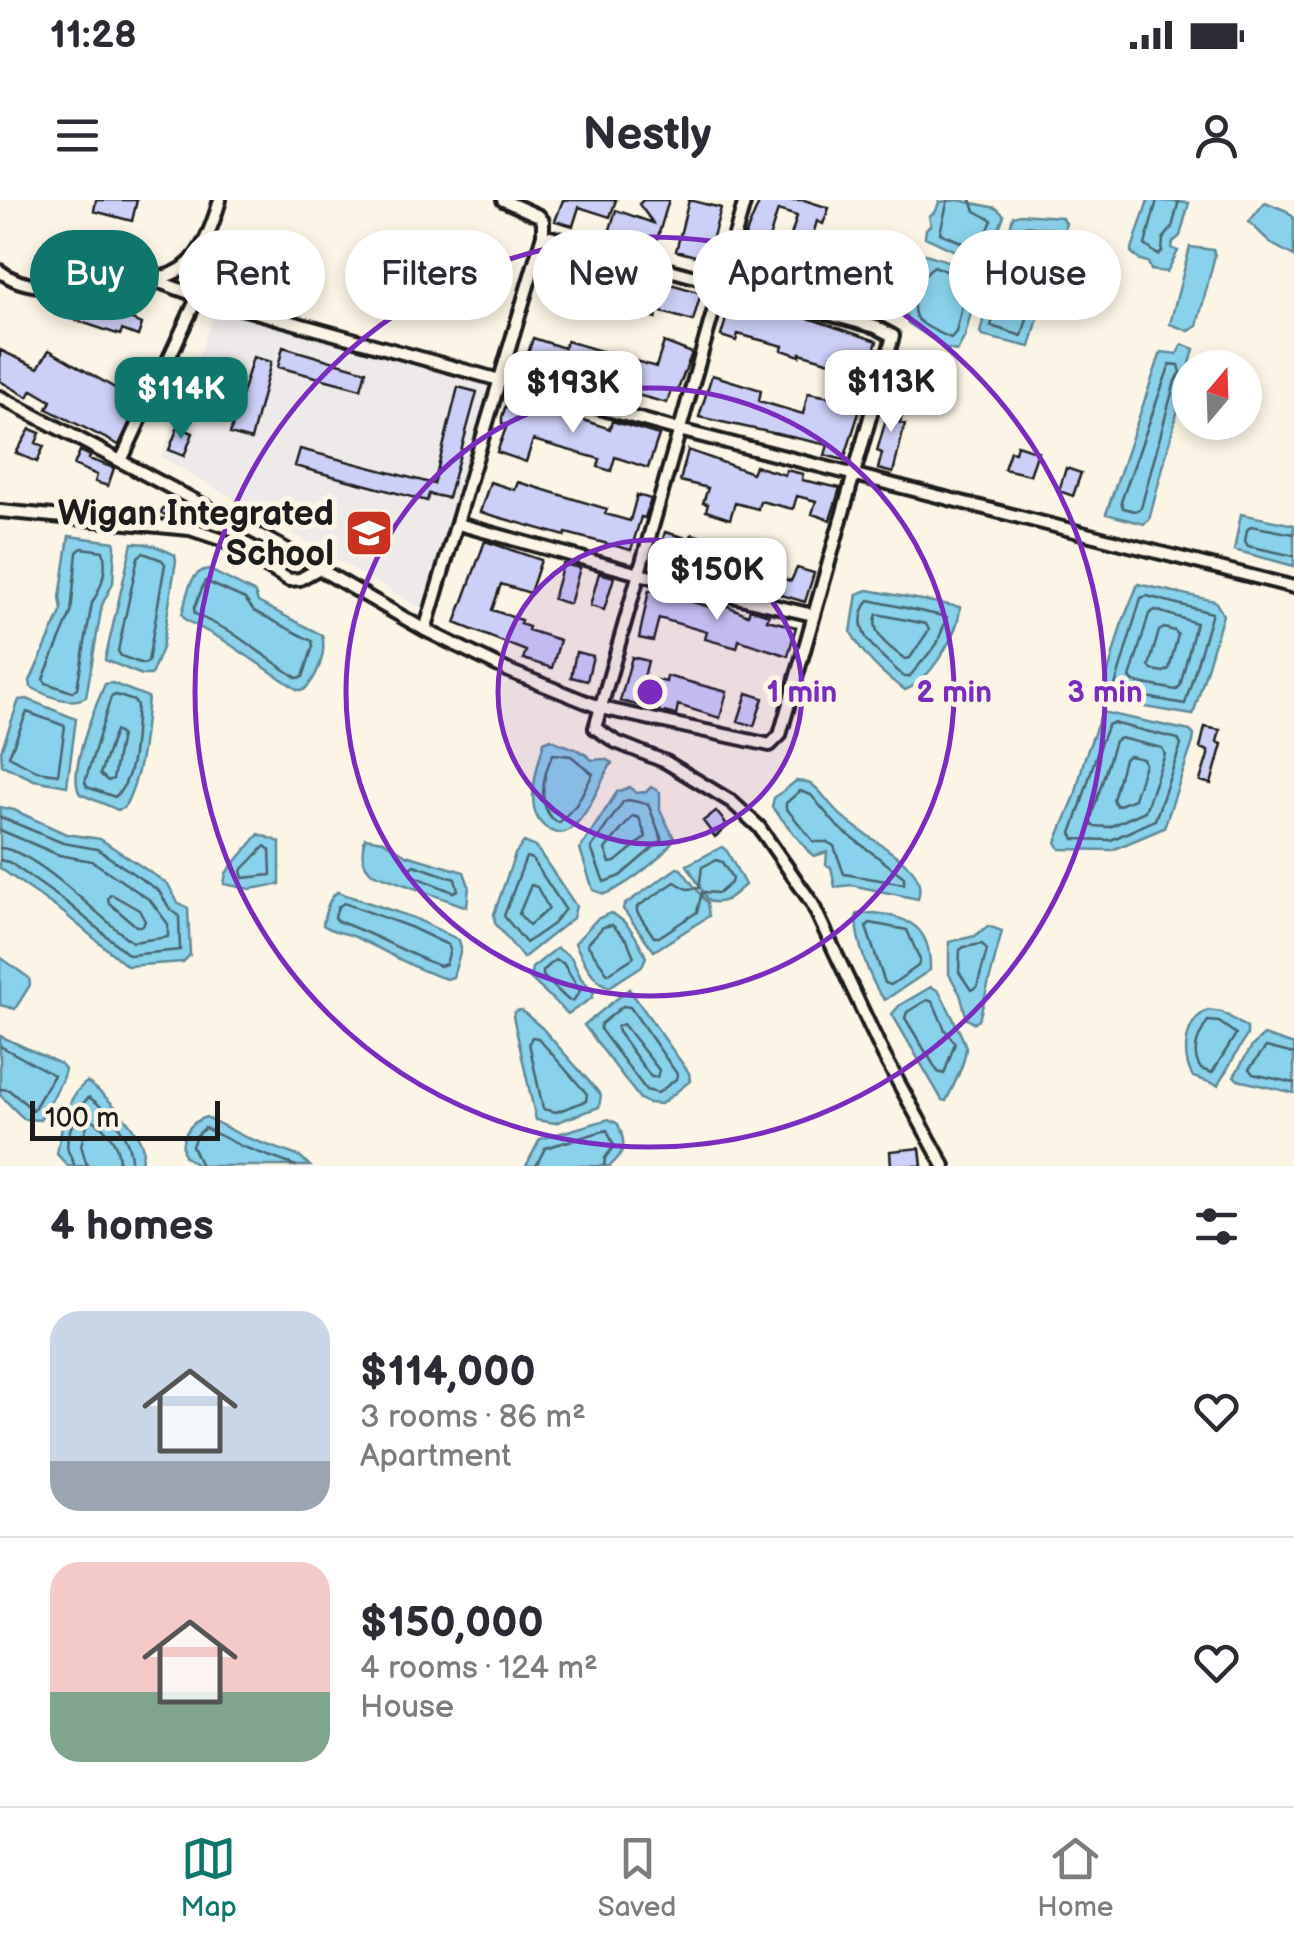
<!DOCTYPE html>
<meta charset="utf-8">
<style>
body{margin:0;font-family:"Balsamiq Sans",sans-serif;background:#f2f2f3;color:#2b2b33;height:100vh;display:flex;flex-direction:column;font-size:38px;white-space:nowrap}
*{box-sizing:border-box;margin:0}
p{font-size:32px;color:#7c7c81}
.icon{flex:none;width:55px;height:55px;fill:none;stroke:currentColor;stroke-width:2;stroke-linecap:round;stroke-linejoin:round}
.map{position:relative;height:966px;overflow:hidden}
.panel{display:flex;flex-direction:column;background:#fff;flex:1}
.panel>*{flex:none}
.hud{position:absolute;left:30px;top:30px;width:1235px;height:90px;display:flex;gap:20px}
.needle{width:65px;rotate:19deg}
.tools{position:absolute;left:1172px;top:150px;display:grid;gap:20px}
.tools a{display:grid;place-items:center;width:90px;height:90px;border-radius:50%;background:#fff;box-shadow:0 5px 15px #0003;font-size:50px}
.scale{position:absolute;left:30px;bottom:25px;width:190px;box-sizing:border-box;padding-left:10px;border:5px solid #1c1c1c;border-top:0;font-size:28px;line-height:35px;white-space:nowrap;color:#1c1c1c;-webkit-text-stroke:8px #fcf5e5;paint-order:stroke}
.price{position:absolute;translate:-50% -85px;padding:0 22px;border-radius:20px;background:#fff;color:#222;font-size:32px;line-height:65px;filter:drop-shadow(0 2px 5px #0008)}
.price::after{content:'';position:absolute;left:50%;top:60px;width:30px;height:22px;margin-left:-15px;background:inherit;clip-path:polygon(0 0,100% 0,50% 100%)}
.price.active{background:#0f766e;color:#fff}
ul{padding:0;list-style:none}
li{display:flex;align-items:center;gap:30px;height:250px;padding:0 50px}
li+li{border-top:2px solid #e1e1e2}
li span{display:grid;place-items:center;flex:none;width:280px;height:200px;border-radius:30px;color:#555}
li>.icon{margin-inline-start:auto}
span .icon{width:120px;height:120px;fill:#fffc;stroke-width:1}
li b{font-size:42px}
h2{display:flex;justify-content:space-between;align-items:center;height:120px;padding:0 50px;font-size:42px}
.tag{padding:0 35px;border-radius:45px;background:#fff;box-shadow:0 5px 15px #0003;font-size:35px;line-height:90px}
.tag.active{background:#0f766e;color:#fff}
.status{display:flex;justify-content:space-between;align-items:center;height:70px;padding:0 50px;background:#fff;direction:ltr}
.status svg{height:28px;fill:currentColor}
header{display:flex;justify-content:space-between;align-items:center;height:130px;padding:0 50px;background:#fff;font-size:45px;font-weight:700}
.tab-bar{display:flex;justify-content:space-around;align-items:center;height:140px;border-top:2px solid #e1e1e2;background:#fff;font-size:28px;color:#7c7c81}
.tab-bar a{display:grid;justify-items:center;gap:5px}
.tab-bar .active{color:#0f766e}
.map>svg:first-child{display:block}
</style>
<div class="status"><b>11:28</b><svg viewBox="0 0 49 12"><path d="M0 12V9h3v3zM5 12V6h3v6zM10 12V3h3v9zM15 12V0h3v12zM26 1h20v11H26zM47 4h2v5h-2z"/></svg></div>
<header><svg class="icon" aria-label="menu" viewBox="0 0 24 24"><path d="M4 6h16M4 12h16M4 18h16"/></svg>Nestly<svg class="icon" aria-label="person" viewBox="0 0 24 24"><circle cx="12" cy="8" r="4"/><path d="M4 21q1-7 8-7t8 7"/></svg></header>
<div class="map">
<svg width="1294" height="966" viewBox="0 0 1294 966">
<rect width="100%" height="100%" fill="#fcf5e5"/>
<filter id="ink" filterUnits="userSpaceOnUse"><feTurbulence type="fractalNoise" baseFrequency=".01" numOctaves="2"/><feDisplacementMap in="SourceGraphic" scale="20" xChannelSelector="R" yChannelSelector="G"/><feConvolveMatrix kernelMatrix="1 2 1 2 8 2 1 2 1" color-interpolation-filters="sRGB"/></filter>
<g filter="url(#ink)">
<path fill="#eeeaea" d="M217,106L492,179L424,410L161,257Z"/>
<path fill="#8ad1eb" stroke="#5e8998" stroke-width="2.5" d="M958,0L996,8L1004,15L987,61L968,57L925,37L926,29L931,25L929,16L936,11L939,2Z
M1148,0L1189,3L1180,36L1173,42L1172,48L1178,51L1167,72L1151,70L1148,62L1140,60L1131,52Z
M1265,2L1287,11L1294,18V56L1272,44L1249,22Z
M1020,14L1061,17L1066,23L1053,68L1045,70L1003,57L1013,16Z
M1190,47L1213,50L1215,55L1197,126L1189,131L1170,124Z
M925,54L977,70L980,77L965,136L957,151L947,149L908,123C903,105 905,79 920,67L915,63Z
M999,73L1047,85L1030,147L982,136L980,133L994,74Z
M1182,144L1194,149L1149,320L1144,324L1106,314L1160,155L1162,152L1177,154Z
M1241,314L1294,325V366L1234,350Z
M69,336L114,342L115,345L113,383L102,405L86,497C70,506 47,496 31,487L30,481L62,410L60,398Z
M132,343C148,342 161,348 175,355L176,361L162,448L151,475H142L105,460Z
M208,369L255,393L258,402L322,435C327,453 317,478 304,490H298L225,441L186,420L182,414C187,398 188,372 208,369Z
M1138,384L1215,401L1223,415L1193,515L1109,501L1104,487L1121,426Z
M868,390L960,407C959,433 930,481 905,490C883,475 863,456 851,432L857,394Z
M112,483L148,497C144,536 143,572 124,608L118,610L80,594C67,574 95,507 105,484Z
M27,499L76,519L67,586L34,580L2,565L1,551L19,500Z
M1102,512L1190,531L1194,535L1193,542L1164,628L1112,650L1060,649L1056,642L1075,596L1084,560Z
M551,539C565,547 579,547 592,560L605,559L612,563C599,583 588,619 567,631C562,634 557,633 552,631C519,617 538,566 544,542Z
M796,581C817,582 819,592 832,606C854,632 889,645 912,670C920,679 921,688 918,699L851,685L835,687L831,667L826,665L827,652L814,656L809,652L772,607L774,598Z
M630,587L636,593L646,592L651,587L660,592V610L674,638C666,656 624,688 604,694L593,690L580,649L617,592Z
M0,607L14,610L66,634L100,639L168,684L178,703L188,708L190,755L183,762L127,766L64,713L0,668Z
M259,634L280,642V684L250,689L224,684L226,673Z
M365,638L383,641L406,655L464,672L469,686L467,707L372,673C361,663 361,652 365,638Z
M524,642L536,647L576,706L573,718L523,758L495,723L494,714L515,654Z
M722,647L727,651L745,685C733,695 725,706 708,701L687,665Z
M677,668L681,669L707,703L709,716L654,751L623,709L624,705Z
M337,692L414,718L459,740L461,749L453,777L447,779C413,769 385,750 353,736C342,732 332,732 323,725C325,712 328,700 337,692Z
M610,713C628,720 638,739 646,757L642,766L609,787C592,781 582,758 575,743L597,719Z
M875,713C911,718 931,728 930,770L885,800C871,786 853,733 857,714Z
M988,726L1002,731L979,820L974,823L967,819L960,794L949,774V742L975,736Z
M557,748L571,757L581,778L594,792L592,798L568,814L530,778L532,768Z
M0,757L29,778L30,785L15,809L0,805Z
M931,787C933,788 936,789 938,791C942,794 966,844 966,848C965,864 953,887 946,901L942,900L892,814L900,805Z
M629,789L689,873L690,881L661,904L648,903L640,899L584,825Z
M521,810L542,828L601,895L599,907L555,923L536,920L513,816L515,811Z
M1208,810L1222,812L1247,828V835L1218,885L1193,877C1181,856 1184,821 1208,810Z
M1264,835L1294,845V893L1238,880L1234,876L1252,846Z
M0,836L61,864L65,869C64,879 46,910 40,920L24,919L0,895Z
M87,882C104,893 140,930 143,950C143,951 141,965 140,966H68L57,954C61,930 66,896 87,882Z
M206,917L245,937L301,957L310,966H198L184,956C179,938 188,923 206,917Z
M609,919L618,924C626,943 626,952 610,966H526L540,939Z"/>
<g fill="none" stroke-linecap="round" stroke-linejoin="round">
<path stroke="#48646f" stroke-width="2.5" d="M948,0L940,33L980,50L992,20L975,11L971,0
M1157,0L1145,45L1158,55L1162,52L1163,39L1172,28L1179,0
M1023,26L1052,29L1044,58L1016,51Z
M934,66L968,80L956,132L951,138C942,134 921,126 916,117C909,100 921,75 934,66Z
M1006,86L1034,93L1022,136L991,126L1001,89Z
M1170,164L1179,165L1181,172L1175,181L1141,308L1135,311L1123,308L1121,302Z
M1294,334L1251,326L1247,330L1245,341L1248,346L1294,356
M82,348L103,351C108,370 102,387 92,403L77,488L72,492L46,483L43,479L71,413L77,352Z
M143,353L162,360L165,364L148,462L143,464L121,456L118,451L138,357Z
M205,381L245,399L254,411L312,441L313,446L303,477L297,478L231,432L195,414L194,409Z
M1147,396L1212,413L1185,504L1118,492L1114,489L1141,398Z
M869,400L947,417L937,444L909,477H904C883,455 845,433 869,400Z
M1155,410L1196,423L1180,486L1176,490L1134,482L1130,478L1149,414Z
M877,414L926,424L929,430L910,458L905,459C890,448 869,434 877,414Z
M1164,428L1175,431L1178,435L1169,469L1164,472L1152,470L1149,466L1159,431Z
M116,495L134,501L137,505C134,533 137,577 115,597L87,587L85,582L111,497Z
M27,512L65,526L58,574L37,571L9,556Z
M1113,523L1178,539L1181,545L1155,620L1111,640L1074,639L1071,633C1085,598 1092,560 1108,525Z
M115,531L121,535L113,579L108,581L100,574Z
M1120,538L1162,548L1165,554L1145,611L1109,627L1093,626L1090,621L1115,541Z
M553,554L571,556L593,574L576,605L559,623C535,611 543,574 553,554Z
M1129,556L1143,559L1145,564L1134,599L1117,606L1113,600L1124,559Z
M800,591L811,595L838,627L904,677V684L844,674L834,646L827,642H814L786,608V603Z
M628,600L648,604L662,640L620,676L604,682L591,648L623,602Z
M633,616L639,618L646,637L615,662L610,663L605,649Z
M0,617L63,643L97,649L159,691L170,709L179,716L180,750L129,755L70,705L9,662L0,660
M0,630L59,655L92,661L150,700L168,724V737L132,742C101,719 36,650 0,648
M265,646L270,650L271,675L243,678L241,671Z
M526,657L532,659L565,709L553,724L526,743L504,716Z
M716,660L722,662L732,678L731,683L719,693L702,692L697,712L659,737H654L637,712V707L675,682L687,689L699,688L702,667Z
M414,665L455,679L458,690L453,692L411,675L409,669Z
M531,685L537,687L549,709L529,725L519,714Z
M111,694L139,710L145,721L143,726H136L109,703L108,698Z
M344,703L410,727L448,745L450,750L446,764L440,766C405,753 373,733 337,721L335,717L338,707Z
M870,723L907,730L920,760L918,766L891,785L885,783L866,727Z
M612,725L627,740L634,757L608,774L587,744L603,727Z
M982,744L987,750L977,787L971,790L959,772L960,750L964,747Z
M555,760L563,763L580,791L573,801L568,800L543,776V771Z
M927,800L933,802L945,830L955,843L944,874L938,872L905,818L907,812Z
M623,806L630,807L677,874L676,879L658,893L646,890L600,829L601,824Z
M1208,821L1219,822L1236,834L1212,873L1201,869C1190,853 1198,836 1208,821Z
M623,824L659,870L657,877H651L618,832L617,827Z
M532,837L538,838L587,894L586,901L556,912L543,909L529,843Z
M0,846L54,875L33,910L9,890L0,889
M1294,854L1266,847L1249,869L1253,874L1294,883
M74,966C74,960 70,956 68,951C64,936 79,906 89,897C111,913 133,938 131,966
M87,966L81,945L88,922L92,919C108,930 120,946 119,966
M201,966L192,946L196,936L205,928L241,946L296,966
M536,966L545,948L607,930L614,946L605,958L604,966"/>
</g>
<path fill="#cccff7" stroke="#1c1c1c" stroke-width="2.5" d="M96,0H137L132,21L94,11Z
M563,0H616L610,17L579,7L573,26L555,21Z
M643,0H669L652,56L642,53L644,48L608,36L616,10L653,23L639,4Z
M689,0L721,8L707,59L676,51Z
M755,0H804L829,8L823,24L817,21L810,45L790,39L797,16L778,10L768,42L774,43L767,65L771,66L767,80L741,72L747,50L740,48L759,3Z
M553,54L586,65L588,59L701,93L693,121L658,111L656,118L639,113L641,106L595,90L592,97L543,83Z
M830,71L877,83L878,78L898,84L896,94L890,95L886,112L814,93L813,97L791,91L795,77L801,79L803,74L826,82Z
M64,99L87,102L142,124L138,136L122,130L120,135L60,115Z
M731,102L791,118L793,113L877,141L867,173L800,153V156L782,150L783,146L738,134L736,141L721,136Z
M533,138L564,148L567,141L656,167L664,142L692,153L677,192L671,190L667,203L577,179L574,190L547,182L549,175L524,166Z
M283,147L366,171L361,189L278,167Z
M0,150L38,168L49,150L139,202L119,245L47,209L51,201L32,190L28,197L0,181Z
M253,157L271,162L251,240L230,234Z
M712,175L761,190L759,201L803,214L808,193L862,203L844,260L825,255L828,245L699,217Z
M458,187L477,192L448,298L429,294L427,301L295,266L300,249L434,284Z
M514,197L610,229L612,221L659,235L648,268L615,257L611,271L598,267L600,259L533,240L526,262L497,252L507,225L502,223V217L506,205L511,207Z
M888,198L905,202L900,223L905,224L893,273L878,269L882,253L877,251L888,212H885Z
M178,227L193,233L184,256L169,250Z
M30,229L40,233L36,243L44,246L37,262L16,253Z
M1017,245L1038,252L1030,275L1004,269L1010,251L1015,252Z
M688,250L752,273L755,266L785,275L786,270L803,274L802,280L840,288L830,320L812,314L816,301L797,296L793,309L760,301L758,309L735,303L730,319L706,311L708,304L703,303L708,288L680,281Z
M80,251L90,256L89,259L114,268L108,286L95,282L97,275L74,265Z
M1066,268L1081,273L1073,296L1059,291Z
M490,282L515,290L518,282L607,309L605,314L630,321L637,295L651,299L645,318L641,317L631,350L566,333L565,336L480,312Z
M169,297L195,311L190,320L174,319L161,313Z
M665,332L690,339L692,334L778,361L776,377L791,381L797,368L814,373L805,402L709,373V375L692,371L696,357L677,351L671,372L655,367Z
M485,341L541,360L530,393L501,384L492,410L521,420L520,424L529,427L528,430L560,440L552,468L523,459L526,451L455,423Z
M563,364L580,368L570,404L553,399Z
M599,373L614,377L604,410L590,406Z
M649,390L714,408L716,401L748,415L750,409L769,415L767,420L796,427L788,456L739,440L737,448L705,439L707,432L659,418L653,441L639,438Z
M576,452L593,456L587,481L571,477Z
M632,457L648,461L644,477L666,482L667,476L727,492L720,518L678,505L676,515L659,511L661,503L639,497L637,505L620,501Z
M747,493L763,498L754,526L738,521Z
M1205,527L1220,530L1217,542L1222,544L1211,584L1200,581L1208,555V551L1200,548Z
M716,611L728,626L715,637L703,621Z
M920,948L922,966H891L890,951Z"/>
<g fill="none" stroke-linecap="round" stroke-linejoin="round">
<g stroke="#1c1c1c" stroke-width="18">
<path id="minor" d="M745,0L595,528L616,542L666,562L732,602L759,627L812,703L884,856L944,966
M0,71C33,98 83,82 122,80C140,79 159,81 176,72C201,61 213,24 220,0
M151,79L198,96L679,230L1294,387
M0,197L280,346L425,430L509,471L601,508L770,545L780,535L893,136L876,127L543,35
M121,261L198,96
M0,311L190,329L223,340L289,380L300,379L318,369
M458,324L639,374L813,415
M425,430L543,35V21L539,16L503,0"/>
</g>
<use href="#minor" stroke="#fcf5e5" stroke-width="10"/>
</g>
</g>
<circle cx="650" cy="492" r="152" fill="#7b2cbf" fill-opacity=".12"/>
<g fill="none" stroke="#7b2cbf" stroke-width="5">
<circle cx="650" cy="492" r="152"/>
<circle cx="650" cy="492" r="304"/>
<circle cx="650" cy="492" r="455"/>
</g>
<defs>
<g id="school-square" transform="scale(2.5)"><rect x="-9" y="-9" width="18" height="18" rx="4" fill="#c8321e" stroke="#fcf5e5"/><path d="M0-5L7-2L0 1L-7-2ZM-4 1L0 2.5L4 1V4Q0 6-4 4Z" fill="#fff"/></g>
</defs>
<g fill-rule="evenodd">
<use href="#school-square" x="369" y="333"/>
</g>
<g text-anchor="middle" stroke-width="10" stroke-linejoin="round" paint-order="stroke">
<g font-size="35" font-weight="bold" fill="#1c1c1c" stroke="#fcf5e5" text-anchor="end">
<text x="334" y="325">Wigan Integrated<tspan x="334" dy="40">School</tspan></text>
</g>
</g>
<circle cx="650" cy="492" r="15" fill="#7b2cbf" stroke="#fcf5e5" stroke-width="5"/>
<g font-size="30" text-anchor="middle" font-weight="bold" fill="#7b2cbf" stroke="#fcf5e5" stroke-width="10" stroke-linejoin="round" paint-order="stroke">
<text x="802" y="502">1 min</text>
<text x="954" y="502">2 min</text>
<text x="1105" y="502">3 min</text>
</g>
</svg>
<div class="tools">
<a><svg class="needle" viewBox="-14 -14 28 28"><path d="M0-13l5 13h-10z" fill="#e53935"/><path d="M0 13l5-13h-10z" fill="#7c7c81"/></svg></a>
</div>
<div class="scale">100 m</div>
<b class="price" style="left:891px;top:235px">$113K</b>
<b class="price" style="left:573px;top:236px">$193K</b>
<b class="price active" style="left:181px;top:242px">$114K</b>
<b class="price" style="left:717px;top:423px">$150K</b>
<div class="hud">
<a class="tag active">Buy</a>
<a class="tag">Rent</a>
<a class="tag">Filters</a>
<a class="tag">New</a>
<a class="tag">Apartment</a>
<a class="tag">House</a>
</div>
</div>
<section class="panel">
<h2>4 homes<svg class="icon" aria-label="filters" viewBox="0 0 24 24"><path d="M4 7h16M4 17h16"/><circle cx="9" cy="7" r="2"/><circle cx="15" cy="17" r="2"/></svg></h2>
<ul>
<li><span style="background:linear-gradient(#c9d6e8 75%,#9aa5b1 0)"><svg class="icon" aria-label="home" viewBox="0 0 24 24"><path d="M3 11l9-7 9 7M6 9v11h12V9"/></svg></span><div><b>$114,000</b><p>3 rooms · 86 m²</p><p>Apartment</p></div><svg class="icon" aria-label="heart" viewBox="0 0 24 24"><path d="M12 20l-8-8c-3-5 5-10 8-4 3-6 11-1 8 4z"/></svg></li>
<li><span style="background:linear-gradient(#f6c9c9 65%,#7fa58c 0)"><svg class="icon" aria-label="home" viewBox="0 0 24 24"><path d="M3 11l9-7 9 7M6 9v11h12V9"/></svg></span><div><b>$150,000</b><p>4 rooms · 124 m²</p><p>House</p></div><svg class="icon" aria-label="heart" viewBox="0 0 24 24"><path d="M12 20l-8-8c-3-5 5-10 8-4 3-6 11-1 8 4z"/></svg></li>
</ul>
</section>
<nav class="tab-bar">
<a class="active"><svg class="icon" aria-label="map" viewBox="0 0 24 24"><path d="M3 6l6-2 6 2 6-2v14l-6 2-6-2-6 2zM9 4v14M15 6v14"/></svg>Map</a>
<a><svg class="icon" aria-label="saved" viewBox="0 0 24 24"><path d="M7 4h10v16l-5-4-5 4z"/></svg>Saved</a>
<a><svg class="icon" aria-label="home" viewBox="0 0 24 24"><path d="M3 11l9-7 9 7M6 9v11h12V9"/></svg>Home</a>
</nav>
